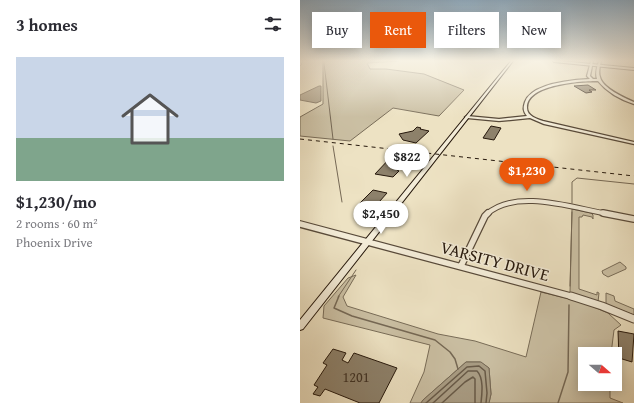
<!DOCTYPE html>
<meta charset="utf-8">
<style>
body{margin:0;font-family:"Gentium Book Plus",serif;background:#f2f2f3;color:#2b2b33;height:100vh;display:flex;flex-direction:column;font-size:15px;white-space:nowrap}
*{box-sizing:border-box;margin:0}
p{font-size:13px;color:#7c7c81}
.icon{flex:none;width:22px;height:22px;fill:none;stroke:currentColor;stroke-width:2;stroke-linecap:round;stroke-linejoin:round}
.map{position:relative;flex:1;overflow:hidden}
.details{display:flex;flex-direction:column;background:#fff;width:300px}
.details>*{flex:none}
.hud{position:absolute;left:12px;top:12px;width:262px;height:36px;display:flex;gap:8px}
.needle{width:26px;rotate:110deg}
.tools{position:absolute;left:278px;top:347px;display:grid;gap:8px}
.tools a{display:grid;place-items:center;width:44px;height:44px;border-radius:0px;background:#fff;box-shadow:0 2px 10px #0003;font-size:20px}
.price{position:absolute;translate:-50% -34px;padding:0 9px;border-radius:14px;background:#fff;color:#222;font-size:13px;line-height:26px;filter:drop-shadow(0 1px 2px #0008)}
.price::after{content:'';position:absolute;left:50%;top:24px;width:12px;height:9px;margin-left:-6px;background:inherit;clip-path:polygon(0 0,100% 0,50% 100%)}
.price.active{background:#ea580c;color:#fff}
ul{padding:0;list-style:none}
li{display:grid;align-content:center;gap:8px;height:212px;padding:0 16px}
li span{display:grid;place-items:center;height:124px;border-radius:0px;color:#555}
li>.icon{margin-inline-start:auto}
span .icon{width:72px;height:72px;fill:#fffc;stroke-width:1}
li b{font-size:17px}
h2{display:flex;justify-content:space-between;align-items:center;height:48px;padding:0 16px;font-size:17px}
.pill{padding:0 14px;border-radius:0px;background:#fff;box-shadow:0 2px 10px #0003;font-size:14px;line-height:36px}
.pill.active{background:#ea580c;color:#fff}
main{display:flex;flex:1;min-height:0}
.map>svg:first-child{display:block}
</style>
<main>
<section class="details">
<h2>3 homes<svg class="icon" aria-label="filters" viewBox="0 0 24 24"><path d="M4 7h16M4 17h16"/><circle cx="9" cy="7" r="2"/><circle cx="15" cy="17" r="2"/></svg></h2>
<ul>
<li><span style="background:linear-gradient(#c9d6e8 65%,#7fa58c 0)"><svg class="icon" aria-label="home" viewBox="0 0 24 24"><path d="M3 11l9-7 9 7M6 9v11h12V9"/></svg></span><div><b>$1,230/mo</b><p>2 rooms · 60 m²</p><p>Phoenix Drive</p></div></li>
</ul>
</section>
<div class="map">
<svg width="334" height="403" viewBox="0 0 334 403">
<rect width="100%" height="100%" fill="#ede2c3"/>
<filter id="stains"><feTurbulence type="fractalNoise" baseFrequency=".005" numOctaves="4"/><feColorMatrix values="0 0 0 0 .2 0 0 0 0 .09 0 0 0 0 .02 0 0 0 .5 -.17"/></filter>
<radialGradient id="worn" r=".72"><stop offset=".6" stop-color="#630" stop-opacity="0"/><stop offset="1" stop-color="#630" stop-opacity=".3"/></radialGradient>
<path fill="#cbc0a4" stroke="#786c58" d="M23,61H99L67,63L70,69H86L124,74L164,90L139,116L93,108L50,141L0,136V117L23,104Z
M272,209L291,213L293,215V219L292,217L283,215L282,217H279V289L297,295V292L299,293L298,302L270,293Z
M320,262L326,267V269L308,277L303,274L302,271Z
M56,275L43,297L47,306L138,334L175,341L226,357L241,292L282,302L308,313L321,325L314,330L311,354H285V384H310V398L323,403H189L191,394L189,368L180,362H166L123,400L121,403H110L124,372L130,345L23,318L24,306L48,278Z
M306,293L314,296L315,301L334,309V315L306,304Z"/>
<path fill="#a99d85" stroke="#756855" d="M19,86H21V101L16,103L0,100V95Z
M166,362H181L189,368L191,394L189,403H121L123,400Z"/>
<g fill="none" stroke-linecap="round" stroke-linejoin="round">
<path stroke="#685a48" stroke-width="1.5" d="M126,403L167,367L179,366L185,371L187,393L186,403
M133,403L168,371H177C184,378 182,394 181,403
M142,403L165,382L173,377L175,379V403"/>
<path stroke="#756855" stroke-width="1" d="M24,63L33,139
M33,146L42,202
M272,203V182L277,178L334,184
M270,286L272,212
M38,297L56,270"/>
<path stroke="#756855" stroke-width="1.5" d="M39,296L34,308L52,316L135,340L150,352L155,359L158,369
M258,403L268,372L269,305"/>
</g>
<path fill="#8d816b" stroke="#26180c" d="M288,85L296,90H289L292,92L286,93L274,86Z
M191,126L201,128L194,140L183,138Z
M117,127L121,128L120,129L129,131L116,143L103,140L99,134L113,131Z
M92,156L109,159L97,170L99,171L93,177L75,174Z
M73,190L87,193L72,210L56,207Z
M318,331L334,334L332,362L319,358Z
M33,349L46,353L42,360L48,363L54,353L97,368L79,403H60L25,389L20,396L13,394L18,387L14,385L27,365L23,363Z"/>
<g fill="none" stroke-linecap="round" stroke-linejoin="round">
<g stroke="#584a3a" stroke-width="3.5">
<path id="minor-far3" d="M0,64L1,61"/>
</g>
<g stroke="#584a3a" stroke-width="6">
<path id="minor-far2" d="M187,214C216,188 273,208 308,214"/>
</g>
<g stroke="#584a3a" stroke-width="8">
<path id="minor-far1" d="M303,213L334,219
M0,224L274,297
M161,266L185,216L188,213"/>
</g>
<g stroke="#584a3a" stroke-width="9">
<path id="minor" d="M271,296L302,306L334,319"/>
</g>
<g stroke="#584a3a" stroke-width="2.5">
<path id="tertiary" d="M291,61H293L290,76L293,79H297C295,73 297,67 299,61H301C300,66 298,72 300,77C302,88 325,98 334,102V104C321,100 307,92 298,81C282,81 226,84 227,108C227,116 237,119 243,121L334,142V144L244,124L230,118L199,121L167,118L165,117L167,116L199,119L227,116C223,111 223,108 225,102C232,83 272,80 290,79L287,76Z"/>
</g>
<g stroke="#26180c" stroke-width="2">
<path id="secondary" d="M211,61H213L3,329L0,330V320Z
M253,61H261L334,68V70L254,62Z"/>
</g>
<use href="#minor-far3" stroke="#f3ecd8" stroke-width="2.5"/>
<use href="#minor-far2" stroke="#f3ecd8" stroke-width="4"/>
<use href="#minor-far1" stroke="#f3ecd8" stroke-width="5.5"/>
<use href="#minor" stroke="#f3ecd8" stroke-width="7"/>
<use href="#tertiary" fill="#f3ecd8" fill-rule="evenodd"/>
<use href="#secondary" fill="#f3ecd8" fill-rule="evenodd"/>
<path stroke="#26180c" stroke-width="1" stroke-dasharray="4 4" stroke-linecap="butt" d="M0,139L334,176"/>
</g>
<linearGradient id="sky" x2="0" y2="1"><stop stop-color="#8fabc0"/><stop offset="0.52" stop-color="#f7f2e4"/><stop offset="1" stop-color="#f7f2e4" stop-opacity="0"/></linearGradient>
<rect width="334" height="117" fill="url(#sky)"/>
<g text-anchor="middle" stroke-width="3" stroke-linejoin="round" paint-order="stroke">
<g font-size="14" fill="#403224">
<text x="56" y="382">1201</text>
</g>
<g font-size="17" fill="#26180c" stroke="#f3ecd8">
<text transform="translate(195 261) rotate(15)" y="6">VARSITY DRIVE</text>
</g>
</g>
<rect width="100%" height="100%" filter="url(#stains)"/>
<rect width="100%" height="100%" fill="url(#worn)"/>
</svg>
<div class="tools">
<a><svg class="needle" viewBox="-14 -14 28 28"><path d="M0-13l5 13h-10z" fill="#e53935"/><path d="M0 13l5-13h-10z" fill="#7c7c81"/></svg></a>
</div>
<b class="price" style="left:107px;top:178px">$822</b>
<b class="price active" style="left:227px;top:192px">$1,230</b>
<b class="price" style="left:81px;top:235px">$2,450</b>
<div class="hud">
<a class="pill">Buy</a>
<a class="pill active">Rent</a>
<a class="pill">Filters</a>
<a class="pill">New</a>
</div>
</div>
</main>
